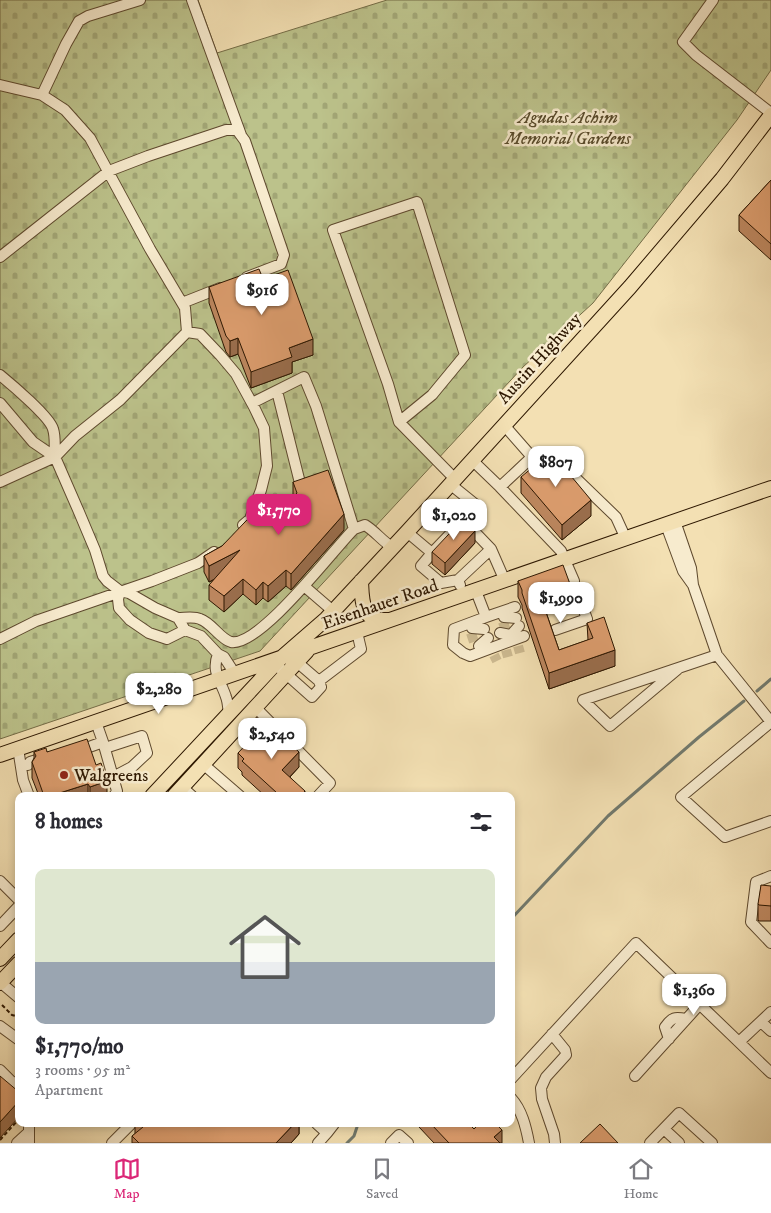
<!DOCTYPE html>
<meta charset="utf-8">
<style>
body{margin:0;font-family:"IM FELL DW Pica",serif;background:#f2f2f3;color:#2b2b33;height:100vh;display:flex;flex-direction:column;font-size:19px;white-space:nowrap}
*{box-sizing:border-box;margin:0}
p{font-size:16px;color:#7c7c81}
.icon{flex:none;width:28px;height:28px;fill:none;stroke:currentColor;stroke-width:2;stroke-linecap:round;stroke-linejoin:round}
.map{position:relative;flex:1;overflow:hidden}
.sheet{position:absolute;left:15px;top:792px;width:500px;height:335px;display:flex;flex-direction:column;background:#fff;border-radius:10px;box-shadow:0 2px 8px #0003}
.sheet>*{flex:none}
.price{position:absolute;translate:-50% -42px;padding:0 11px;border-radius:10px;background:#fff;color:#222;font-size:16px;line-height:32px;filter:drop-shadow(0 1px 2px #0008)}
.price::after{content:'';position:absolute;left:50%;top:30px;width:15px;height:11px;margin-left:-8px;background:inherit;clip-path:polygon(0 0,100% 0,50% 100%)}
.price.on{background:#db2777;color:#fff}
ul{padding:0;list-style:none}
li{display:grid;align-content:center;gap:10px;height:265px;padding:0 20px}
li span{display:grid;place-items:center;height:155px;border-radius:10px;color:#555}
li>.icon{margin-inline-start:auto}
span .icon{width:90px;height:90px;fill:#fffc;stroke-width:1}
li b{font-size:21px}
h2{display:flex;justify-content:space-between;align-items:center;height:60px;padding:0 20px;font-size:21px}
.menu{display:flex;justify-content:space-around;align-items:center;height:70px;border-top:1px solid #e1e1e2;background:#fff;font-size:14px;color:#7c7c81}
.menu a{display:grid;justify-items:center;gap:2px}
.menu .on{color:#db2777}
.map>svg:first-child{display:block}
</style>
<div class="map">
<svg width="771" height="1143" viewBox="0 0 771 1143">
<defs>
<pattern id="cemetery-stones" width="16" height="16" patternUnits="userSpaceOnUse" patternTransform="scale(1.25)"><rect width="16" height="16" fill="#bcc28b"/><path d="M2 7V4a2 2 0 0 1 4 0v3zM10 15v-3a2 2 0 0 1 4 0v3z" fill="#a2a676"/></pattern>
</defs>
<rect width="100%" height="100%" fill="#f3e0b3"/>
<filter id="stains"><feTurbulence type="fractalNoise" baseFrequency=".004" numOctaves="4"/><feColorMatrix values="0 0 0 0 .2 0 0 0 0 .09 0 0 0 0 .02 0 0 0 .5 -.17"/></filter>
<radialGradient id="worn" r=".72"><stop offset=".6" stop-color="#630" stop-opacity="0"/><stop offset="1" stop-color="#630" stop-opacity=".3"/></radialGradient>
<path fill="url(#cemetery-stones)" stroke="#746c46" d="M0,0H198L217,53L387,0H771V70L737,120L593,303L523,367L260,651L0,739Z"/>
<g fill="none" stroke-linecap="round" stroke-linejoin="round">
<path stroke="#71796d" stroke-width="3" d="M757,691L771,679
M511,919L608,816L699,737L744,701
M347,1143L354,1136L358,1124"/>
<path stroke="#cbb88f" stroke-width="10" stroke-dasharray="10 5" stroke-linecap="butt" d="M574,581L580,600
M503,622L506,631
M471,633L474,642
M518,646L520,653
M506,650L508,657
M494,655L497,661"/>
<g stroke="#5e492e" stroke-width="12">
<path id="minor" d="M192,0L241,135
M713,0L683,42L696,55L771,113
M0,85L42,95L65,110L90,138L150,249L185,308L187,332
M42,95L66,44L79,21L88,16L140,0
M0,257L109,171L148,156L226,130H237L245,141L284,255L281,264L247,277
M182,303L220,288
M0,375C11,384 50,417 53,429C56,438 54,449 55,457
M277,391L299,479
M0,403L33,442L55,457
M399,422L388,384L333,230L417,202L465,355L432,395L399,422L455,479
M532,457L555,458L616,517L626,539
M472,460L500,487L532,457L504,425
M0,482L55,457
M450,484L476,505L456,528
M500,487L561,551L574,581
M466,523L491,549
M666,525L683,571L693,585L691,568L675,521
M354,529L365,525C375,531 382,541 392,547
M407,532L432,553L456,528L431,505
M432,553L421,566L441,583L458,580L460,585
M458,580L491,549L505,581
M693,585L717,655L771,722
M304,586L333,611
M120,591L118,599L119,608L130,620L149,633L167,639L185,630
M476,591L486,617L454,629L453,645L463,653L470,656L524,636
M486,617L515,607
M504,617L516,618
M178,618C185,618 194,616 200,619C212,623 220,639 231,642C260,647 333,550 354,529L316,406L304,377L252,403
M472,628L484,629
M555,630L587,619L580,600
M500,633L511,635
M511,635L519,626
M0,639L36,621L152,581L198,563L214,552
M479,646L488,638
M218,654C211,672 221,681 226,697C228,702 228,708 229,714
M297,662L319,681L361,649L357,632
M275,664L312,697L321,687L319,681
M678,669L610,726L583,700L717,655
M235,674L224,657L218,654L201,636L185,630L178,618L155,608L129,593L120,591L107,581L103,576L95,550L79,512L55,457L75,436L120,400L187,332L200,334L220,355L236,374L254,407L264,428L267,466L261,490L250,519L243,525
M255,707L330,783L318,796
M96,722L103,742L117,791L114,796
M771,722L681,797L725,837L771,821
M18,748L23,780L29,796
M105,748L142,736L147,753L132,767L113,777
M78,751L103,742
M203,764L240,796
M21,765H28L30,762L46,757
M182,787L192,796
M771,876L756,882L751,922L771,943
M0,881L19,900
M0,926L19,906
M0,982L19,998
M761,1022L771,1031
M0,1026L19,1040
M552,1034L565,1050L566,1055L546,1077L541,1088L542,1099L554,1134L555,1143
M669,1039L665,1027C672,1017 675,1017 686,1019
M739,1042L771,1012
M0,1070L11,1081L19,1085
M635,1076L700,1004
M511,1079L636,943L771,1073
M511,1098C522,1110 526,1127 529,1143
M29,1124V1143
M317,1124L327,1133L318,1143
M664,1129L679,1143
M327,1133L334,1124
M17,1143L29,1132
M112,1143L131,1124
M391,1143L399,1135L408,1143
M650,1143L679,1113L712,1143"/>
</g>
<g stroke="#2d1701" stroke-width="16">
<path id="major" d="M361,581C362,601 361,622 388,620
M0,755L771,488
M152,796L280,659L326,619L407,532L630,287L722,179L771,115
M174,796L307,651
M0,959L19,939
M0,983L19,963"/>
</g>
<path stroke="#2d1701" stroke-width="2" stroke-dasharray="4 2.5" stroke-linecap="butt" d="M344,623L358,617
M2,1005L12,1015L19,1017
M16,1071L17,1058
M0,1140L19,1119"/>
<use href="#minor" stroke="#f7ebce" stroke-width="10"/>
<use href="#major" stroke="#f3e0b3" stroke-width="14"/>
</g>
<path fill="#bd875f" stroke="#2d1701" d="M771,180V260L739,231V215Z
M263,279L313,355L292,362V373L251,388L238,354L230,357L226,352L209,303V287Z
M521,477L591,516L562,540L521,493Z
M293,482L344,530L291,590L286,586L268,602L263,598L256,605L243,594L224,612L209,600V585L214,580L209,582L204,572V556L222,546L280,511L293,497Z
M475,543L445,575L432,564V552Z
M518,581L570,600L545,609L559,650L588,640L587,623L615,666L549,689L522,608V605L518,597Z
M279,733L299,767L290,777L305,796H265L242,775V772L238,768V753Z
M34,752H47L107,796H39L32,778V762L34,758Z
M771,886V921H759L758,920V904Z
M135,1124H299V1134L291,1143H132V1136L135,1134Z
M419,1124H469L474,1129L502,1143H434L419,1127Z"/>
<path fill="#9a6e4d" stroke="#2d1701" d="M238,338V354L230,357V341Z
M313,339V355L292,362V373L251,388V372L289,348Z
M591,500V516L562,540V525Z
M344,514V530L291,590V574Z
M475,531V543L445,575V563Z
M240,550V565L209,582V566Z
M286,570V586L268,602V586Z
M243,579V594L224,612V596Z
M263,582V598L256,605V590Z
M570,584V600L540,610V595Z
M615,650V666L549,689V673Z
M279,726V741L275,730Z
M299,752V767L282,785V770Z
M107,781V796H90V787Z
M88,784V796H50Z
M305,791V796H300Z
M19,1101V1117L0,1138V1122Z
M294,1124H299V1134L291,1143H276Z
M502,1130V1143H494V1137Z"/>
<path fill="#dc9d6e" stroke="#2d1701" d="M771,180V244L739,215Z
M259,269L263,279L288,270L313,339L289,348L292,357L251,372L238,338L230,341L226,336L209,287Z
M551,452L591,500L562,525L521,477Z
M328,470L344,514L291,574L286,570L268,586L263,582L256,590L243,579L224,596L209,585L240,550L209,566L204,556L222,546L267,499L280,511L297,493L293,482Z
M463,519L475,531L445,563L432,552Z
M563,565L570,584L540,595L559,650L593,638L587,623L604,617L615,650L549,673L522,593V590L518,581Z
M271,718L279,726L275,730L299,752L282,770L305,791L300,796H274L277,793L242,761L244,759L238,753Z
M87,739L96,765L101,763L107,781L90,787L88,784L50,796H44L32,762L36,756L34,752L46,748L47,752Z
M761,885L771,886V906L759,905L758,904Z
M0,1076L19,1092V1101L0,1122Z
M140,1124H294L276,1143H139L132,1136L143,1127Z
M431,1124H469L474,1129L479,1124H496L502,1130L494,1137L500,1143H449Z
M600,1124L618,1143H580Z"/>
<circle fill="#8f2418" stroke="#f7ebce" stroke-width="2" cx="64" cy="775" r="5"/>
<g text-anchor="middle" stroke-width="5" stroke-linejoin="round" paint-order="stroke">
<g font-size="18" font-style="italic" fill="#584a2a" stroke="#f7ebce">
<text x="568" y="123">Agudas Achim<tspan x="568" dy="21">Memorial Gardens</tspan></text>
</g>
<g font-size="18" fill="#2d1701" stroke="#f7ebce">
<text transform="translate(539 358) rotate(-48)" y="6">Austin Highway</text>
<text transform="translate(380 604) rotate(-19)" y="6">Eisenhauer Road</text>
</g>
<g font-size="18" fill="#2d1701" stroke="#f7ebce" text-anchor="start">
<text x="74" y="781">Walgreens</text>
</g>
</g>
<rect width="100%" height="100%" filter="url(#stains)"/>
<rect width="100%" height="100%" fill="url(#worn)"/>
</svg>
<b class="price" style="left:262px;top:316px">$916</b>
<b class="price" style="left:556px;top:488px">$807</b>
<b class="price on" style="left:279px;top:536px">$1,770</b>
<b class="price" style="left:454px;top:541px">$1,020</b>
<b class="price" style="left:561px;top:624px">$1,990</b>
<b class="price" style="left:159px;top:715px">$2,280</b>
<b class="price" style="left:272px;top:760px">$2,540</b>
<b class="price" style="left:694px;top:1016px">$1,360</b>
<section class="sheet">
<h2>8 homes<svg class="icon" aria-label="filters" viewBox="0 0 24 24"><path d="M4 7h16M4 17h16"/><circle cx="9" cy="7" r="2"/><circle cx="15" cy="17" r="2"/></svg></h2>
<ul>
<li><span style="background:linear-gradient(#dfe7d0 60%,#9aa5b1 0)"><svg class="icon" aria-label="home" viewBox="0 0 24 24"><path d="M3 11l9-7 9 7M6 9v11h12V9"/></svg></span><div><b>$1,770/mo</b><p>3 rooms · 95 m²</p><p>Apartment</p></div></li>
</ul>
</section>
</div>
<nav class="menu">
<a class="on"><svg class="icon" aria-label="map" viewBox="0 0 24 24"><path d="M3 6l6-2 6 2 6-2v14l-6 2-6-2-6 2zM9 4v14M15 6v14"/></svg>Map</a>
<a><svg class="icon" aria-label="saved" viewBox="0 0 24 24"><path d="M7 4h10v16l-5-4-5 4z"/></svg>Saved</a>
<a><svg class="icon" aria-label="home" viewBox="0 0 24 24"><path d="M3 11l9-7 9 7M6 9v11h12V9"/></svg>Home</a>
</nav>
